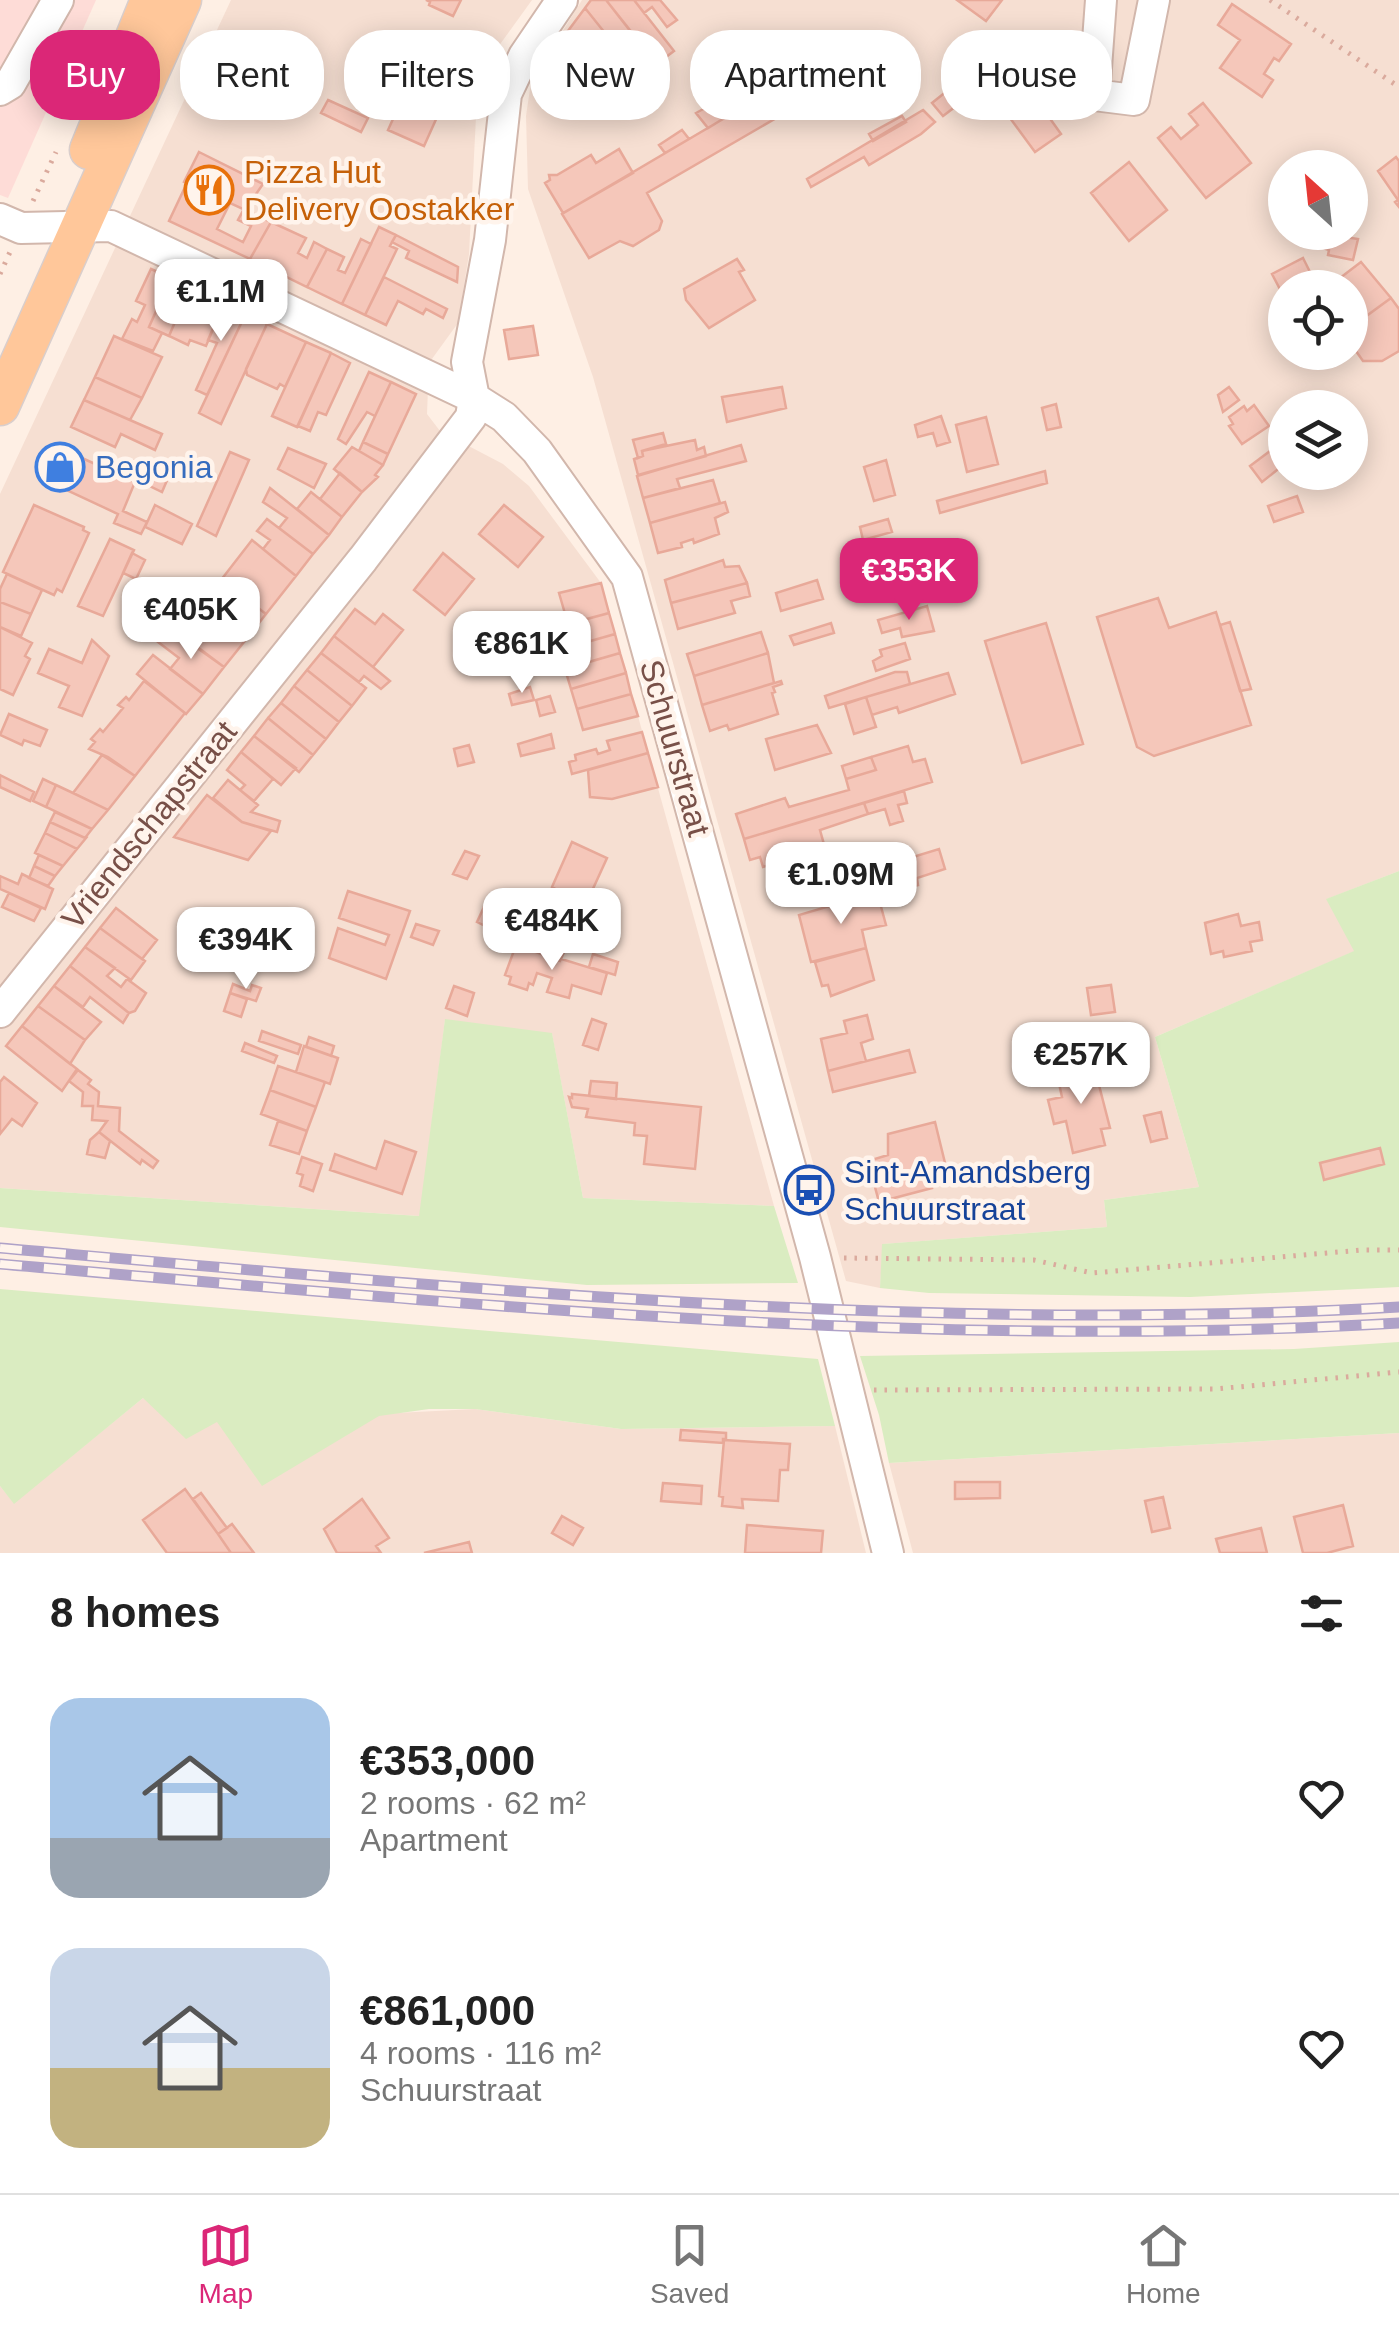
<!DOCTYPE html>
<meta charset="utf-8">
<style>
body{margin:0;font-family:Arial,sans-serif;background:#f2f2f2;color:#222;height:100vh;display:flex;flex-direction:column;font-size:38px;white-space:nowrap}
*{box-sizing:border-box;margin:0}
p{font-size:32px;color:#767676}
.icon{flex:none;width:55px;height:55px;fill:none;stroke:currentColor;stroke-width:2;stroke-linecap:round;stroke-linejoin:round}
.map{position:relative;height:1553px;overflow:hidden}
.panel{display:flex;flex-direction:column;background:#fff;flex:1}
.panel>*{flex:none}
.hud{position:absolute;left:30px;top:30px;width:1340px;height:90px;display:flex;gap:20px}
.needle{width:65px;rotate:333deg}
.tools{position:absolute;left:1268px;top:150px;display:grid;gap:20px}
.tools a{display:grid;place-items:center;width:100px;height:100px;border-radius:50%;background:#fff;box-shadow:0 5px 25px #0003;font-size:50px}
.price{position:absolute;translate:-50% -85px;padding:0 22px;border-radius:20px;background:#fff;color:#222;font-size:32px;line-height:65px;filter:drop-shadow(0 2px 5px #0008)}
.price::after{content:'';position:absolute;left:50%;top:60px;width:30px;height:22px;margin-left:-15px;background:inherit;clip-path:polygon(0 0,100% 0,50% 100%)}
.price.current{background:#db2777;color:#fff}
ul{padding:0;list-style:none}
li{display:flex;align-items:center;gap:30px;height:250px;padding:0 50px}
li span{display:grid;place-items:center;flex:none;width:280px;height:200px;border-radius:30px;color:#555}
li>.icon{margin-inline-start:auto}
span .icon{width:120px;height:120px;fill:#fffc;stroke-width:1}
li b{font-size:42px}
h2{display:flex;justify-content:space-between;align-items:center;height:120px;padding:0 50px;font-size:42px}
.tag{padding:0 35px;border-radius:40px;background:#fff;box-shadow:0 5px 25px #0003;font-size:35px;line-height:90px}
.tag.current{background:#db2777;color:#fff}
.tab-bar{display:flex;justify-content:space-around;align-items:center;height:140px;border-top:2px solid #e0e0e0;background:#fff;font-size:28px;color:#767676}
.tab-bar a{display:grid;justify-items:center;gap:5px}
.tab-bar .current{color:#db2777}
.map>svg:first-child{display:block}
</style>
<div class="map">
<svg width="1399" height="1553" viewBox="0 0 1399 1553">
<rect width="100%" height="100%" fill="#feefe4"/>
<path fill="#f6dfd2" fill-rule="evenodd" d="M231,0H532L490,58L476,117L469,254L458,323L429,363L427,414L440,431L503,464L529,486L601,583L774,1206L583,1198L552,1034L445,1020L420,1216L0,1188V494Z
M582,0H1399V871L1327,899L1355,951L1155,1037L1199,1187L1104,1200L1107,1227L883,1244L880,1288L846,1281L593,377L528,189L526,116L531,82ZM1285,168H1350V232H1285ZM1285,288H1350V352H1285ZM1285,408H1350V472H1285Z
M143,1398L217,1422L475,1409L621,1429L835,1426L866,1553H0V1486L14,1503Z
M1399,1433V1553H913L889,1463Z"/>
<path fill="#fedcd7" d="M0,0H96L8,198L0,195Z"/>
<path fill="#daecc1" d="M1399,871V1287L1190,1297L929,1293L880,1288L882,1244L1107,1227L1104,1200L1199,1187L1155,1037L1354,951L1326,899Z
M445,1019L552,1033L583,1198L774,1206L798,1283L587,1285L0,1227V1188L419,1216Z
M0,1289L818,1359L835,1426L621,1429L475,1409H429L379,1416L262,1486L217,1422L186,1439L143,1398L14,1504L0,1486Z
M1399,1342V1433L889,1463L879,1415L860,1356L1294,1349Z"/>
<path fill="#f5c7ba" stroke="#e8a999" stroke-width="2.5" d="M426,0H461L453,16L429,5L430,2Z
M591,0H606L649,55L633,68L585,8Z
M606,0H634L674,51L662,60L650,45L645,49Z
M634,0H660L677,20L667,27L652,7L644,13Z
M957,0H1002L986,21Z
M1232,4L1291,44L1279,61L1274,58L1264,74L1273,80L1262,97L1220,68L1240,40L1218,25Z
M585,8L633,68L624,75L609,58L591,82L593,86L571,70L583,54L565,35Z
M889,34L915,55L895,81L884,72L878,77L867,63Z
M1014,38L1022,49L1029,43L1040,58L1033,63L1042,74L1027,85L1030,89L1011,104L999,87L1004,82L990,62L996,58L992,54Z
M853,52L861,67L841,78L833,63Z
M773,57L784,73L765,87L753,70Z
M413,75L454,94L448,109L442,106L424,146L388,130Z
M796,76L809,99L647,193L662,221L659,230L633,246L620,241L589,258L562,214Z
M952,87L964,100L943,116L932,103Z
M1036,99L1061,134L1035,152L1010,118Z
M328,100L368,118L361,132L321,113Z
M714,103L726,117L708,128L696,113Z
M1203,103L1251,163L1206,198L1158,138L1171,127L1181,139L1198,125L1189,114Z
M923,110L935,122L921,134L869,165L864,157L811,187L807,179Z
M902,116L906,122L873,141L869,134Z
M682,130L689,139L665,153L659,145Z
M619,149L633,173L563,213L545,183L550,180L549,175H557L591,155L596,163Z
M199,152L263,184L245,210L184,182Z
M1396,157L1399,161V207L1395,202L1398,200L1378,171Z
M1129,162L1167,210L1129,241L1091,193Z
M187,183L230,203L217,229L243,242L251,226L238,220L244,209L271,222L250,259L169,221Z
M271,222L306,238L298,253L307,258L314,242L327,249L307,287L250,259Z
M379,227L396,235L390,246L397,249L365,315L342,304Z
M1312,232L1358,239L1353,260L1328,255L1329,250L1320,247Z
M396,235L458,267L457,282L406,258L409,251L392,242Z
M361,239L371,244L342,304L307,287L327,249L344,257L338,270L345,273Z
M1303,258L1313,278L1297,288H1285L1283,295L1272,274Z
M737,259L744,270L739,272L755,300L709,328L686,300L684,289Z
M1361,262L1391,298L1350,328V288H1342L1345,285L1340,278Z
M151,269L171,278L149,327L162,333L153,351L122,339L132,319L137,322L145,305L136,301Z
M384,277L447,309L443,318L426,309L423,314L398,301L386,325L365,315Z
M171,278L190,287L169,336L149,327Z
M190,287L224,303L206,346L190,340L188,345L169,336Z
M1391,298L1399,309V351L1382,361H1363L1351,344L1356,340L1350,328Z
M224,303L246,313L207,395L196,390L217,343L208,340Z
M246,313L267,324L221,424L199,413Z
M267,324L306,342L285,387L280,384L277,389L247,375L246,369Z
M533,326L538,355L509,359L504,330Z
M114,336L162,357L142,398L95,377Z
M306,342L331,353L297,427L272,416Z
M331,353L350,363L326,415L318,412L310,431L298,426Z
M369,372L391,382L375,416L367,412L346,444L338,439Z
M95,377L142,398L130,420L84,400Z
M391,382L416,394L388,454L363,442Z
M782,387L786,408L727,422L722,397Z
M1229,387L1239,400L1223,412L1218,395Z
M84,400L162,434L155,450L121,434L115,447L71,427Z
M1056,404L1061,427L1047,430L1042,408Z
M1254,405L1269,426L1242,444L1229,426L1233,424L1229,417L1244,406L1247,411Z
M941,416L950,442L937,446L933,433L918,437L915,425Z
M986,417L998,464L967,472L956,425Z
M663,433L666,444L642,451L643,456L638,458L633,440Z
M695,440L697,450L704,447L706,456L638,475L634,459L643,456L642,451Z
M363,442L388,454L383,465L359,451Z
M741,445L746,461L677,479L680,488L643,498L637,476Z
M352,447L383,465L375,475L378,477L362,492L334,469Z
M288,448L326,464L314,488L278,469Z
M62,449L135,482L123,511L147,522L141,534L114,523L118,514L47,481Z
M1270,451L1282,466L1262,482L1250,466Z
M230,452L249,460L216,536L197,526Z
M886,460L895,495L874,501L864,467Z
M134,461L168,478L162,492L127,475Z
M1045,471L1047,483L940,513L937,501Z
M340,473L362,492L342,517L320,499Z
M713,480L720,503L650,523L643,498Z
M270,488L329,535L313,554L279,528L287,518L263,502Z
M311,492L342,517L329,535L297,509Z
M1297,496L1303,512L1274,522L1268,506Z
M725,502L728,512L715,518L719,534L694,543L693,539L681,543L682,547L658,553L650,523Z
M34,505L84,527L83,530L89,533L62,592L57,589L54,595L3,572Z
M155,505L192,524L182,544L145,527Z
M504,505L543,537L518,567L479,534Z
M267,519L313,554L296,576L263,549L270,540L257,531Z
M888,519L892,532L863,540L860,527Z
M110,539L134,550L103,616L78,606Z
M252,540L296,576L266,614L221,580Z
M132,553L145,560L136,579L123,573Z
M443,553L474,579L445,615L414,590Z
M723,560L725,567L739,566L747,583L671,603L665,580Z
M7,574L42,590L31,614L0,602V589Z
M221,580L266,614L248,637L216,613L227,600L214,590Z
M817,580L823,599L781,611L776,593Z
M601,583L609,613L568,624L559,593Z
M747,583L750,596L731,601L735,613L678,629L671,603Z
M1158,598L1169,628L1216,612L1251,725L1154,756L1137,747L1097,617Z
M0,602L31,614L21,636L0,627Z
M927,606L934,631L902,637L900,628L882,633L878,620Z
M355,609L375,624L383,614L403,630L373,667L334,636Z
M609,613L615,634L545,654L542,641L523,646L521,637Z
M505,614L511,623L486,641L479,632Z
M220,616L248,637L224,667L196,646Z
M1230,622L1251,689L1240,691L1220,625Z
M831,623L834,633L794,645L790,636Z
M1046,623L1083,744L1022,763L985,641Z
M0,627L32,643L25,656L30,659L13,695L0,689Z
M169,628L224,667L203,694L170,669L179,658L158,642Z
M761,632L768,653L694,676L687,654Z
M615,634L620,653L554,672L549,653Z
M334,636L373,667L390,681L381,689L364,676L359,682L321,653Z
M92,640L109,656L82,716L59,707L69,686L38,673L49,649L82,663Z
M905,643L910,659L876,671L873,661L882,656L880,650Z
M321,653L366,688L352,706L307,670Z
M620,653L626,673L571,689L565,669Z
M768,653L774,683L702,705L694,676Z
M153,655L203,694L186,714L137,674Z
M307,670L352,706L339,722L294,686Z
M895,672H907L910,684L829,708L825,696Z
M626,673L631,694L577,709L571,689Z
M948,673L955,694L899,713L897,707L872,715L866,697Z
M144,681L185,713L135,776L108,757L89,749L95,742L91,739L100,729L103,732L123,708L118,705L126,697L129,700Z
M781,681L782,684L773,687L775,692L772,693L778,714L729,730L727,725L710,731L702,705Z
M294,686L339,722L326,739L281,703Z
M530,687L534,700L512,705L509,694Z
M631,694L638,716L583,730L577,709Z
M550,696L555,712L540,716L536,700Z
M866,697L876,727L854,734L845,704Z
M281,703L326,739L313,755L268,718Z
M9,714L47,730L40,746L24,740L22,745L0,735Z
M268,718L313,755L299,772L254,736Z
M817,725L831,753L775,770L766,739Z
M642,732L648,753L572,774L569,762L576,760L575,755L596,749L598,754L610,750L607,741Z
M551,734L554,748L521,756L518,744Z
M254,736L296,768L281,785L241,752Z
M469,745L474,762L458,766L454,749Z
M908,746L913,762L925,759L932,782L744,839L736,814L785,798L789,807L849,790L846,779L876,770L871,757Z
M241,752L273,779L254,801L240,790L245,785L227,770Z
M648,753L658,787L612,799L590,797L588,770Z
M102,755L135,776L108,810L73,793Z
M871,757L876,770L846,779L842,766Z
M0,775L34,792L30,801L0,787Z
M43,779L56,785L46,807L33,801Z
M228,780L258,805L251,812L280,821L277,832L242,822L213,798Z
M56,785L73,793L108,810L92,829L46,807Z
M904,791L907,803L898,805L903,821L890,825L885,809L868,814L864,803Z
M207,795L242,822L271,831L248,860L174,837Z
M864,803L868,814L820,830L825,848L763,867L760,857L750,860L744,839Z
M55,812L92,829L85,838L50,822Z
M50,822L85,838H86L77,849L45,833Z
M45,833L77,849L63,866L35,853Z
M572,842L607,858L560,961L520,946L523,941L535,946L537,942L522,935L535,907L549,914L559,891L552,887Z
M939,849L945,869L917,878L918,885L901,890L893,863Z
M465,851L479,856L467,879L453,874Z
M39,855L63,866L55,876L34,866Z
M34,866L55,876L48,886L29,878Z
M22,874L53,889L45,909L0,889V876L18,884Z
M348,891L410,911L386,979L329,958L338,928L385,945L389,935L339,918Z
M877,892L886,925L862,930L866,948L811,962L799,915Z
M9,893L41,908L34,921L2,907Z
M484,907L517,923L510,938L477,922Z
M116,908L157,940L142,959L100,928Z
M1238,914L1241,926L1259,922L1262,940L1250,942L1252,951L1224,957L1223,951L1211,954L1205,923Z
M416,924L439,931L433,945L411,937Z
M100,928L145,961L131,980L85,947Z
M516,945L607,973L601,994L572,985L569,998L547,992L552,978L537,973L533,985L529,983L527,990L509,984L511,977L505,975Z
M85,947L115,968L107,976L121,987L127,979L146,993L135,1011L129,1013L70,966Z
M866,948L874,980L831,996L828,985L822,986L815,962Z
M593,954L618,962L615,975L589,967Z
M70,966L129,1013L123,1023L90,997L83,1007L54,986Z
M233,984L250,991L252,985L261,988L256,1001L230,993Z
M1111,985L1115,1012L1091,1015L1087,988Z
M54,986L101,1022L85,1040L38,1006Z
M454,986L474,993L467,1016L446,1008Z
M230,993L247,999L241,1017L224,1011Z
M38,1006L85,1040L70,1064L22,1026Z
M867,1015L873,1039L861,1043L866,1061L828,1071L821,1039L847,1033L844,1021Z
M592,1019L606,1024L598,1050L583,1045Z
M22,1026L77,1069L62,1091L6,1046Z
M262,1031L301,1045L298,1054L259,1041Z
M309,1037L334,1046L331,1056L306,1047Z
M245,1043L277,1056L274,1063L242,1051Z
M304,1046L338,1058L330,1084L296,1072Z
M909,1050L915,1072L833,1092L828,1071Z
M1092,1058L1110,1128L1101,1129L1105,1145L1073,1153L1066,1121L1054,1124L1048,1100L1062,1097L1058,1079L1066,1077L1064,1068Z
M278,1066L325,1082L316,1107L270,1090Z
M78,1070L91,1080L88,1084L99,1092L98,1106L120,1108L119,1131L158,1161L153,1168L142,1160L140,1164L99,1132L107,1121L92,1120L93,1106H82L83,1092L69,1081Z
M4,1077L37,1103L22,1126L12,1119L0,1134V1082Z
M591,1081L617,1083L616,1099L589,1096Z
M270,1090L316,1107L307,1131L261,1114Z
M572,1094L701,1107L695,1169L644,1164L647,1136L634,1135L635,1123L586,1117L588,1109L572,1107L569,1097L572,1098Z
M1161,1112L1167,1138L1151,1142L1144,1116Z
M278,1121L307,1131L299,1154L270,1145Z
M935,1122L945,1163L927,1169L932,1188L879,1202L868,1161L888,1155V1134Z
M99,1132L110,1141L105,1158L87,1154L90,1140Z
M385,1141L416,1152L402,1194L330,1170L335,1154L376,1169Z
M1380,1148L1384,1164L1324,1180L1320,1163Z
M302,1157L322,1164L313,1191L300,1186L303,1175L297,1173Z
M681,1430L726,1433V1439H723V1443L680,1440Z
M724,1440L790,1444L788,1470H780L778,1501L742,1499L743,1508L722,1506L723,1497L719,1496Z
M955,1482H1000V1498L955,1499Z
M663,1483L702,1486L701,1504L661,1501Z
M185,1489L218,1534L231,1553H167L143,1520Z
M201,1493L227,1528L218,1534L193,1499Z
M1163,1497L1170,1528L1152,1532L1145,1501Z
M362,1499L389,1538L376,1546L381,1553H337L324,1529Z
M1343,1505L1353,1546L1327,1553H1303L1294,1517Z
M562,1516L583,1528L573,1545L552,1533Z
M232,1524L254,1553H231L218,1534Z
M747,1525L823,1531L821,1553H745Z
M1261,1528L1267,1553H1220L1216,1539Z
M469,1542L472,1553H424Z"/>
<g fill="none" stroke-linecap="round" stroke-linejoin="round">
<g stroke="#d2b7ac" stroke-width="34">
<path id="minor" d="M1101,0L1094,95L1134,100L1154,0
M0,90L10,84L58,0
M0,219L21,228L111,226L474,398L504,417L537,451L627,577L815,1257L888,1553
M0,1012L363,559L471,417L474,398L467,362L490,240L506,94L524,56L562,0"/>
</g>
<g stroke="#d9cecc" stroke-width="41">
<path id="major" d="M89,150L150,0
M0,406L182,0"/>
</g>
<path stroke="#daaa9d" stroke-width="5" stroke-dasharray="2.5 8" stroke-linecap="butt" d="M1270,0L1399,87
M33,201L56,152
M0,274L10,252
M844,1258L1034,1260L1092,1273L1362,1250H1399
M874,1390L1216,1389L1399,1372"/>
<use href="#minor" stroke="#fff" stroke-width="30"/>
<use href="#major" stroke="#ffc79a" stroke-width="38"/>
<g stroke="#afa2c8" stroke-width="11">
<path id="rail" d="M0,1248C466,1289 931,1334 1399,1307
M0,1264C465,1304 931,1351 1399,1323"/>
</g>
<use href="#rail" stroke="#fff4ec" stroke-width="8" stroke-dasharray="22" stroke-linecap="butt"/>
</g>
<defs>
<g id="restaurant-ring" transform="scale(2.5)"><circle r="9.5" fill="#fff4ec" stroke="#e8710a" stroke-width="1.5"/><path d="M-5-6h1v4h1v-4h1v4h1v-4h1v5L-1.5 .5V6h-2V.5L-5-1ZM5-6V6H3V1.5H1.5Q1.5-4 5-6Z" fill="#e8710a"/></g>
<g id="shop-ring" transform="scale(2.5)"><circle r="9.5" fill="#fff4ec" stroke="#3f7fe0" stroke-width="1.5"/><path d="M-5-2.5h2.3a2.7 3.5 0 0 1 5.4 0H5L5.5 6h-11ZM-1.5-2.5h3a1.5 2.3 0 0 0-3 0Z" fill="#3f7fe0"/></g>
<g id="bus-ring" transform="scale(2.5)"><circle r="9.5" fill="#fff4ec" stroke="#1a4fb4" stroke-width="1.5"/><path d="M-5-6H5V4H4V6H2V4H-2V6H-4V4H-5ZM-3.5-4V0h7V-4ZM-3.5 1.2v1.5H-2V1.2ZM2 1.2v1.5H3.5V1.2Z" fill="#1a4fb4"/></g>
</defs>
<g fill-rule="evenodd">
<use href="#restaurant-ring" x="209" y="190"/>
<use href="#shop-ring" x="60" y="467"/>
<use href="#bus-ring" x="809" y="1190"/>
</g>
<g text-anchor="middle" stroke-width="9" stroke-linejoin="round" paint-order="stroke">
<g font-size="32" fill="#c56008" stroke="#fff4ec" text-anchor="start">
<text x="244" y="183">Pizza Hut<tspan x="244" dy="37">Delivery Oostakker</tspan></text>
</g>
<g font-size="32" fill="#366cbe" stroke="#fff4ec" text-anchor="start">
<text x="95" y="478">Begonia</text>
</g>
<g font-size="32" fill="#785048" stroke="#fff4ec">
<text transform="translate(675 748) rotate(74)" y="11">Schuurstraat</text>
<text transform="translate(149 825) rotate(-51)" y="11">Vriendschapstraat</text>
</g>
<g font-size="32" fill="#164399" stroke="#fff4ec" text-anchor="start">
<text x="844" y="1183">Sint-Amandsberg<tspan x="844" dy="37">Schuurstraat</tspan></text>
</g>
</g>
</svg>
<div class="tools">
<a><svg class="needle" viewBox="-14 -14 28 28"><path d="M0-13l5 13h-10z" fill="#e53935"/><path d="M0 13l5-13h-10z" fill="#767676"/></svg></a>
<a><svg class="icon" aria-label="locate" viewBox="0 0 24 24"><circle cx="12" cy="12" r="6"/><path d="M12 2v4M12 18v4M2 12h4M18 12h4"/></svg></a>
<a><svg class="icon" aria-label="layers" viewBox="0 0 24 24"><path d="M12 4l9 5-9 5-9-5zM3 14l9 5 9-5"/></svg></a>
</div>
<b class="price" style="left:221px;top:344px">€1.1M</b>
<b class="price current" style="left:909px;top:623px">€353K</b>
<b class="price" style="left:191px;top:662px">€405K</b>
<b class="price" style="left:522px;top:696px">€861K</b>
<b class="price" style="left:841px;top:927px">€1.09M</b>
<b class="price" style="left:552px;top:973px">€484K</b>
<b class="price" style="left:246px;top:992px">€394K</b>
<b class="price" style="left:1081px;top:1107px">€257K</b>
<div class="hud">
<a class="tag current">Buy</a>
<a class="tag">Rent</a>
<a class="tag">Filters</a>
<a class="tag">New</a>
<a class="tag">Apartment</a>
<a class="tag">House</a>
</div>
</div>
<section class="panel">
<h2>8 homes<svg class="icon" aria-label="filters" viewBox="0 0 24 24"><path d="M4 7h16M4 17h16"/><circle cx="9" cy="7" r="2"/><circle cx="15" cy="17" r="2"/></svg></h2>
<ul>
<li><span style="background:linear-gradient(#a9c7e8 70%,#9aa5b1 0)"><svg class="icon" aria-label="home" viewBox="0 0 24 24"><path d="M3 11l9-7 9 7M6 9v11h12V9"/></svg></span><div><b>€353,000</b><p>2 rooms · 62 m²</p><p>Apartment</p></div><svg class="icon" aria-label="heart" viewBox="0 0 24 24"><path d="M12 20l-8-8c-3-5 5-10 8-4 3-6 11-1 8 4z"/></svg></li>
<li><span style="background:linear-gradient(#c9d6e8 60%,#c2b280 0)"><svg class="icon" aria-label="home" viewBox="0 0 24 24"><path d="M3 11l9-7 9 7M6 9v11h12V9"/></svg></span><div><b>€861,000</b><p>4 rooms · 116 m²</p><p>Schuurstraat</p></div><svg class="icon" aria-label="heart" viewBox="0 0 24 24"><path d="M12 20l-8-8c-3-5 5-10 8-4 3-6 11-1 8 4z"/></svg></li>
</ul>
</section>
<nav class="tab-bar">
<a class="current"><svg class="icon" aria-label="map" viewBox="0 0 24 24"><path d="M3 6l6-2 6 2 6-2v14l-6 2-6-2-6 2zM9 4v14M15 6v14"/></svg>Map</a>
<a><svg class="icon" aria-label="saved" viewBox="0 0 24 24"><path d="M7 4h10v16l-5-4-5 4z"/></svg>Saved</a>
<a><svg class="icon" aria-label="home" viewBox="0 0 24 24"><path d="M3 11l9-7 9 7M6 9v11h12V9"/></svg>Home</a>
</nav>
